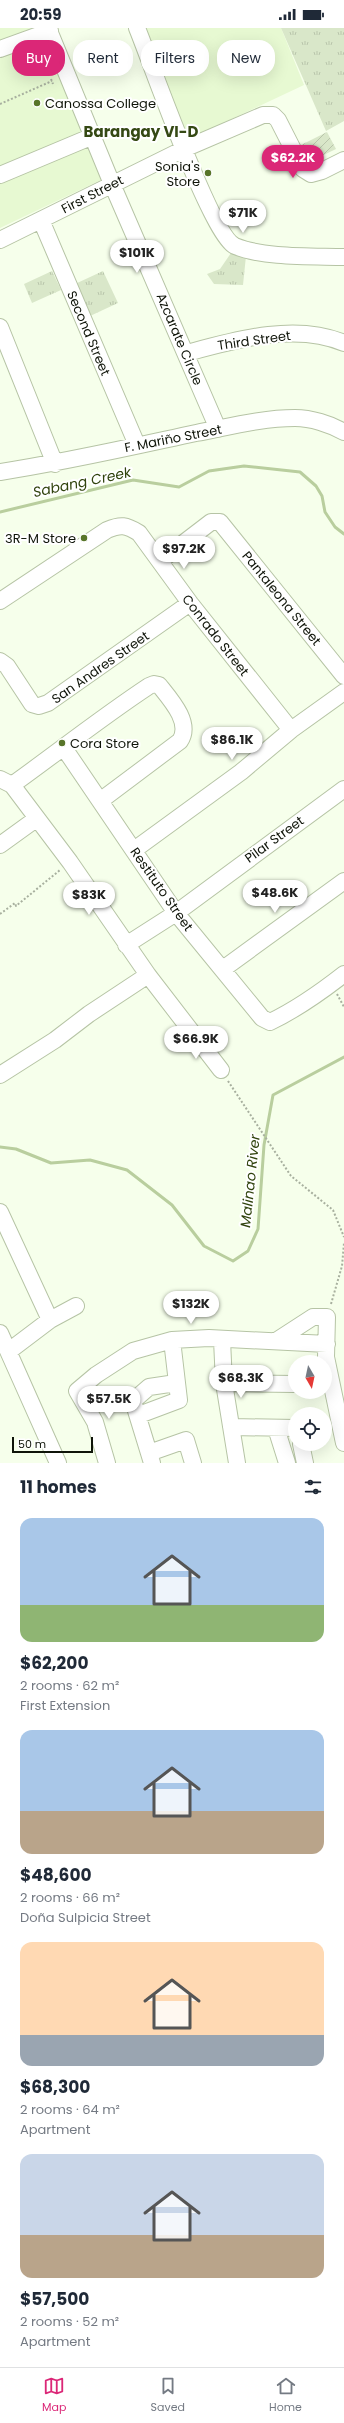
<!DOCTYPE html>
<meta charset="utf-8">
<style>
body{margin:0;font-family:Poppins,sans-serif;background:#f2f2f3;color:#1f2937;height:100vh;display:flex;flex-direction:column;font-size:15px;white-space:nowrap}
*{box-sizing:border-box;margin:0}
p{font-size:13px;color:#747a83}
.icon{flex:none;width:22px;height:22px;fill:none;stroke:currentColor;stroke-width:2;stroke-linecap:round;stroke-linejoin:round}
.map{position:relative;height:1435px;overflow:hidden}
.sheet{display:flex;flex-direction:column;background:#fff;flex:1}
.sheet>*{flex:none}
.hud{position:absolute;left:12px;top:12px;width:320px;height:36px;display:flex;gap:8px}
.needle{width:26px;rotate:171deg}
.buttons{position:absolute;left:288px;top:1327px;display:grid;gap:8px}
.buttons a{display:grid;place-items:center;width:44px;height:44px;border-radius:50%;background:#fff;box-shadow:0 4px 16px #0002;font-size:20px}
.scale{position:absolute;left:12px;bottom:10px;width:81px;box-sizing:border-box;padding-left:4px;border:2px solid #0f1409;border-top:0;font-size:11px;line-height:14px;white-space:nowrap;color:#0f1409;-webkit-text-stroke:3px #fff;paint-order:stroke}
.price{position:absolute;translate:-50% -34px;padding:0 9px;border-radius:14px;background:#fff;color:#222;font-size:13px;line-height:26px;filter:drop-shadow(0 1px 2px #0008)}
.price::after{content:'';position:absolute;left:50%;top:24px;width:12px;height:9px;margin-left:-6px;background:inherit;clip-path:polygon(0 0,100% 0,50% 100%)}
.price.on{background:#db2777;color:#fff}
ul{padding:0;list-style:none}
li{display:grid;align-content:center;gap:8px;height:212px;padding:0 20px}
li span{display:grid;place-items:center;height:124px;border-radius:12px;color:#555}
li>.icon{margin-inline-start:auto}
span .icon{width:72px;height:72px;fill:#fffc;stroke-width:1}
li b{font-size:17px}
h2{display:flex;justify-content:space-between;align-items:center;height:48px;padding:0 20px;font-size:17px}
.tag{padding:0 14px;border-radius:16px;background:#fff;box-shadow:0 4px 16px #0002;font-size:14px;line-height:36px}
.tag.on{background:#db2777;color:#fff}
.status{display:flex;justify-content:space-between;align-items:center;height:28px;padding:0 20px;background:#fff;direction:ltr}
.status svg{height:11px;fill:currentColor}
.tabs{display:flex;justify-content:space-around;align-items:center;height:56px;border-top:1px solid #e0e1e3;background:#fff;font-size:11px;color:#747a83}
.tabs a{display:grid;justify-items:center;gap:2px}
.tabs .on{color:#db2777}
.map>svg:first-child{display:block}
</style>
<div class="status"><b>20:59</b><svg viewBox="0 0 49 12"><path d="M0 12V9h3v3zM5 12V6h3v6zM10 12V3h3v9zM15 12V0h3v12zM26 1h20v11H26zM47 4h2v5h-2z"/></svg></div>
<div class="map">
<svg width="344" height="1435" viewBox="0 0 344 1435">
<defs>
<pattern id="grass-tufts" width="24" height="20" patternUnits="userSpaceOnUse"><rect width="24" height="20" fill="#d9e7c9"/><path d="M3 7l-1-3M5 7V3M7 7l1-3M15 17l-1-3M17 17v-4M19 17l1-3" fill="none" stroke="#b9c5ab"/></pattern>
<pattern id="garden-furrows" width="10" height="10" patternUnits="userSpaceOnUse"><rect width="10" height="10" fill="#d9e7c9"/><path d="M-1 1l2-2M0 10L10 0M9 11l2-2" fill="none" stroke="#b9c5ab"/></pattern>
</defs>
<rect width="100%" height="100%" fill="#f6ffeb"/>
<path fill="#e7f9d2" d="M0,0H44L103,151L0,200Z
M144,0H281L304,57L189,111Z"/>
<path fill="url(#grass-tufts)" d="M281,0H344V93L326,103Z
M231,225L246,228L243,257L214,256L207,246L220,241Z
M52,243L61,262L32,275L24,256Z
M103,243L118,275L90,288L75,256Z"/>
<path fill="url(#garden-furrows)" d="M327,104L336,121L309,134L301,117Z"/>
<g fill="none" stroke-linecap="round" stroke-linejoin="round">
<path stroke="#b9ce9e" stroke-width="3" d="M0,484L133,452L179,459L209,443L244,438L300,444L316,458L322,468L325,484L335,499L344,506
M0,1119L16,1121L51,1135L90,1132L127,1142L172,1177L204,1218L233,1233L248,1223L258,1201L264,1117L273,1067L344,1029"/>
<g stroke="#b6c4a5" stroke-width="18">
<path id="minor" d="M48,0L112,156L218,401
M137,0C151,34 211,207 235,218C263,230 313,228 344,229
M0,21L50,3
M0,147L93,108
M41,192L137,417
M0,212L184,121L263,87H273L278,92L303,141L311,146L322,143L344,132
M0,299L55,436
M187,325C235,312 296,294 344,315
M0,444C66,434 131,419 196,405C228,399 262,390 295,390C311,390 330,396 344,404
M160,533L211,494H220L344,648
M0,573L107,502C121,496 126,497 139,505L190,575L291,702
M0,633L7,638L32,676L39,678L48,675L190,575
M64,720L176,885L262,990L270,994C297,981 321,964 344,946
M0,751L12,757L70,834L148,947L221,1042
M12,757C58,724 102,689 149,658L154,656L159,657C171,672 192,695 180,713L100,773
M0,817L36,791
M134,822L241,744L291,702L344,664
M126,917L176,885L344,761
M223,941L344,853
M0,1047L55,1012L89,986L148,947
M0,1184L50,1292
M0,1305L58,1435
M222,1312L224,1355L237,1435
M276,1313L313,1289H327L326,1329L344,1415
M9,1323L50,1292L76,1278
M224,1355L295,1356
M139,1387L179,1372L172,1312
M231,1399L295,1400
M276,1400L287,1435
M301,1416L305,1435
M149,1425L186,1412L193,1435
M107,1435L95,1394L77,1363L96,1347L133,1323L172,1312L209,1310L327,1316
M152,1435L133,1373L149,1359L176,1355"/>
</g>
<path stroke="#a8b09f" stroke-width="2" stroke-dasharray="2 2" stroke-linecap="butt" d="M51,51L53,56
M0,76L52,53
M0,886L15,875L16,878L60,842
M337,966L344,979
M228,1053L291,1148L333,1182L344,1209
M331,1276L342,1238L344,1215"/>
<use href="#minor" stroke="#fff" stroke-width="16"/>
</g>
<g fill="#587529" stroke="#fff" stroke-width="1.5">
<circle cx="37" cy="75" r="4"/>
<circle cx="208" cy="145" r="4"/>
<circle cx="84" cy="510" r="4"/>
<circle cx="62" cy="715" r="4"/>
</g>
<g text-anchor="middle" stroke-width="4" stroke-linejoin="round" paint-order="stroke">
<g font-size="13" fill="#0f1409" stroke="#fff" text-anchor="start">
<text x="45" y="80">Canossa College</text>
<text x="200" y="143" text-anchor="end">Sonia's<tspan x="200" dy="15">Store</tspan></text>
<text x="76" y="515" text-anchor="end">3R-M Store</text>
<text x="70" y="720">Cora Store</text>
</g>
<g font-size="13" fill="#0f1409" stroke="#fff">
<text transform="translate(92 166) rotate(-27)" y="5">First Street</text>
<text transform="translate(89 305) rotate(67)" y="5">Second Street</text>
<text transform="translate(180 311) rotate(67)" y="5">Azcarate Circle</text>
<text transform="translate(254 312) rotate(-8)" y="5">Third Street</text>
<text transform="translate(173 410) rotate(-11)" y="5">F. Mariño Street</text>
<text transform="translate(282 570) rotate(51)" y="5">Pantaleona Street</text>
<text transform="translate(216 607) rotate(52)" y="5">Conrado Street</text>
<text transform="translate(100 639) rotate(-35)" y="5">San Andres Street</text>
<text transform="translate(274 811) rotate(-36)" y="5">Pilar Street</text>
<text transform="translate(162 861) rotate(55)" y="5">Restituto Street</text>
</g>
<g font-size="14" font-style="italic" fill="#30430d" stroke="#fff">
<text transform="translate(82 454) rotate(-12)" y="5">Sabang Creek</text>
<text transform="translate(250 1153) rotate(-84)" y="5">Malinao River</text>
</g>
<g font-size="15" font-weight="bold" fill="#354914" stroke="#fff">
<text x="141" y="109">Barangay VI-D</text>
</g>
</g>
</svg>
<div class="buttons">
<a><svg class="needle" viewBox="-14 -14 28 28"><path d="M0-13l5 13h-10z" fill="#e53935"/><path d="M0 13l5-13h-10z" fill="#747a83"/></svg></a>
<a><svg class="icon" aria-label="locate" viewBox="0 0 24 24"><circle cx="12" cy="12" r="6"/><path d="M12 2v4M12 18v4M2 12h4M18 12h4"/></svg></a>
</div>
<div class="scale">50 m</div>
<b class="price on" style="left:293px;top:151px">$62.2K</b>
<b class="price" style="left:243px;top:206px">$71K</b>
<b class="price" style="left:137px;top:246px">$101K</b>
<b class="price" style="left:184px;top:542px">$97.2K</b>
<b class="price" style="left:232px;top:733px">$86.1K</b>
<b class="price" style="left:275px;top:886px">$48.6K</b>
<b class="price" style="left:89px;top:888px">$83K</b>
<b class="price" style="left:196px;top:1032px">$66.9K</b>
<b class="price" style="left:191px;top:1297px">$132K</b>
<b class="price" style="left:241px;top:1371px">$68.3K</b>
<b class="price" style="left:109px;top:1392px">$57.5K</b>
<div class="hud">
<a class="tag on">Buy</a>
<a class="tag">Rent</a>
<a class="tag">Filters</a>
<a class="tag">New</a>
</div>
</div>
<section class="sheet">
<h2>11 homes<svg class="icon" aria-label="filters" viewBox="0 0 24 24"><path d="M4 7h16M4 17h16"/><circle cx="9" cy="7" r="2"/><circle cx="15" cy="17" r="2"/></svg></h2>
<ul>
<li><span style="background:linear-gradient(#a9c7e8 70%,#8fb573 0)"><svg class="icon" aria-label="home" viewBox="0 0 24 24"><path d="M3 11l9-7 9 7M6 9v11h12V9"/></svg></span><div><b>$62,200</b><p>2 rooms · 62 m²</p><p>First Extension</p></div></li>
<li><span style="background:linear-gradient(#a9c7e8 65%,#b9a48a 0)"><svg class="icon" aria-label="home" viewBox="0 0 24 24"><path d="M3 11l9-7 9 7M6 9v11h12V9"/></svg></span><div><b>$48,600</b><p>2 rooms · 66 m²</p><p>Doña Sulpicia Street</p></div></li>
<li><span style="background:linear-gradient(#ffd9b3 75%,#9aa5b1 0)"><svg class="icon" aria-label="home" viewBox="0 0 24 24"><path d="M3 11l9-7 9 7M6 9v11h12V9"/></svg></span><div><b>$68,300</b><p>2 rooms · 64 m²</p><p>Apartment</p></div></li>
<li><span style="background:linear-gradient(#c9d6e8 65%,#b9a48a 0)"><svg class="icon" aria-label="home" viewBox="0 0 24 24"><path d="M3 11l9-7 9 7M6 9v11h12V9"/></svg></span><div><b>$57,500</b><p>2 rooms · 52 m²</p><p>Apartment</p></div></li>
</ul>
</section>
<nav class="tabs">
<a class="on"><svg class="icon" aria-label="map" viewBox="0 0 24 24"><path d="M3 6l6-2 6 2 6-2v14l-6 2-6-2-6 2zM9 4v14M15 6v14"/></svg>Map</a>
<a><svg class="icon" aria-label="saved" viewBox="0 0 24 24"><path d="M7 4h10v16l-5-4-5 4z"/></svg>Saved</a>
<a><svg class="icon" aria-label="home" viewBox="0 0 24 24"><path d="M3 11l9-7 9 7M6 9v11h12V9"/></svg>Home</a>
</nav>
